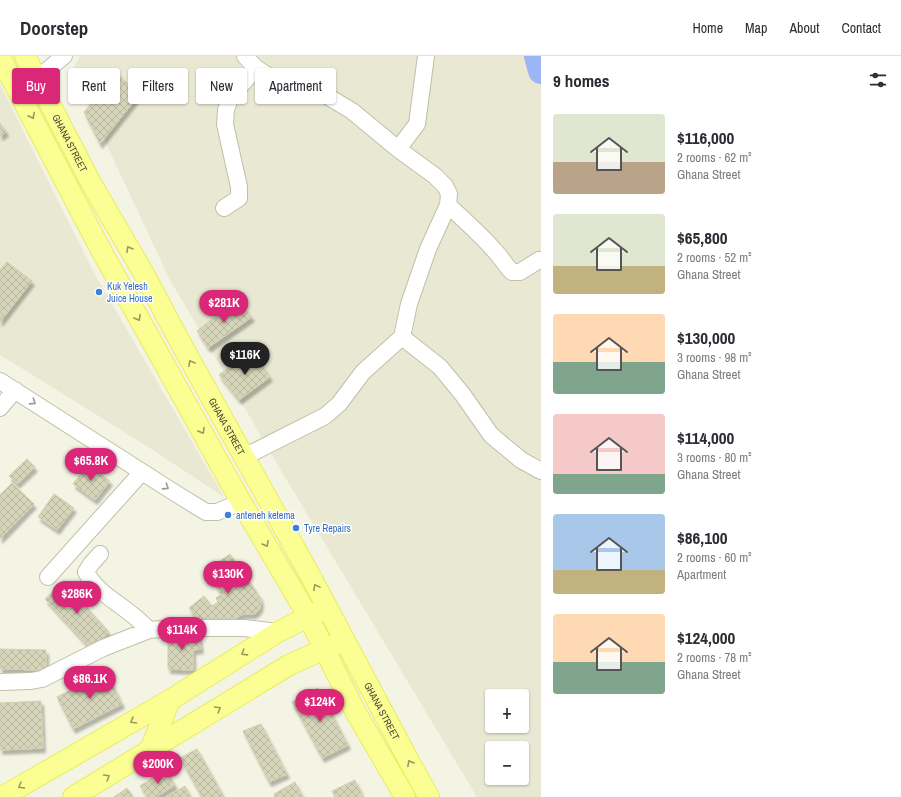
<!DOCTYPE html>
<meta charset="utf-8">
<style>
body{margin:0;font-family:"Archivo Narrow",sans-serif;background:#f7f7f7;color:#2b2b33;height:100vh;display:flex;flex-direction:column;font-size:15px;white-space:nowrap}
*{box-sizing:border-box;margin:0}
p{font-size:13px;color:#7c7c81}
.icon{flex:none;width:22px;height:22px;fill:none;stroke:currentColor;stroke-width:2;stroke-linecap:round;stroke-linejoin:round}
.map{position:relative;flex:1;overflow:hidden}
.details{display:flex;flex-direction:column;background:#fff;width:360px}
.details>*{flex:none}
.banner{position:absolute;left:12px;top:12px;width:380px;height:36px;display:flex;gap:8px}
.buttons{position:absolute;left:485px;top:633px;display:grid;gap:8px}
.buttons a{display:grid;place-items:center;width:44px;height:44px;border-radius:4px;background:#fff;box-shadow:0 1px 3px #0004;font-size:20px}
.price{position:absolute;translate:-50% -34px;padding:0 9px;border-radius:14px;background:#db2777;color:#fff;font-size:13px;line-height:26px;filter:drop-shadow(0 1px 2px #0008)}
.price::after{content:'';position:absolute;left:50%;top:24px;width:12px;height:9px;margin-left:-6px;background:inherit;clip-path:polygon(0 0,100% 0,50% 100%)}
.price.on{background:#222;color:#fff}
ul{padding:0;list-style:none}
li{display:flex;align-items:center;gap:12px;height:100px;padding:0 12px}
li span{display:grid;place-items:center;flex:none;width:112px;height:80px;border-radius:4px;color:#555}
li>.icon{margin-inline-start:auto}
span .icon{width:48px;height:48px;fill:#fffc;stroke-width:1}
li b{font-size:17px}
h2{display:flex;justify-content:space-between;align-items:center;height:48px;padding:0 12px;font-size:17px}
.chip{padding:0 14px;border-radius:4px;background:#fff;box-shadow:0 1px 3px #0004;font-size:14px;line-height:36px}
.chip.on{background:#db2777;color:#fff}
header{display:flex;align-items:center;gap:24px;box-sizing:border-box;height:56px;padding:0 20px;background:#fff;border-bottom:1px solid #e1e1e2}
header strong{font-size:19px}
nav{display:flex;gap:22px;margin-inline-start:auto;font-size:14px}
main{display:flex;flex:1;min-height:0}
.map>svg:first-child{display:block}
</style>
<header>
<strong>Doorstep</strong>
<nav><a>Home</a><a>Map</a><a>About</a><a>Contact</a></nav>
</header>
<main>
<div class="map">
<svg width="541" height="741" viewBox="0 0 541 741">
<defs>
<pattern id="building-cross-hatch" width="8" height="8" patternUnits="userSpaceOnUse"><rect width="8" height="8" fill="#d6d5ba"/><path d="M0 0l8 8M0 8l8-8" fill="none" stroke="#b9b8a0"/></pattern>
<filter id="shadow"><feDropShadow dx="2.5" dy="4.5" stdDeviation="1" flood-color="#0004"/></filter>
</defs>
<rect width="100%" height="100%" fill="#f4f4e5"/>
<path fill="#e8e8d3" fill-rule="evenodd" d="M80,0H541V741H477L279,411L169,222L72,15ZM492,640H522V670H492ZM492,692H522V722H492Z
M0,28L94,217L224,441L145,389L0,299Z"/>
<g fill="none" stroke-linecap="round" stroke-linejoin="round">
<path stroke="#9db4f5" stroke-width="26" d="M537,0L541,15"/>
</g>
<path fill="url(#building-cross-hatch)" stroke="#d2cfad" filter="url(#shadow)" d="M117,17L139,39L100,88L84,56Z
M0,67L6,76L0,80Z
M7,206L32,225L0,266V214Z
M236,244L252,261L208,292L197,275Z
M251,295L270,321L239,344L219,319Z
M27,403L35,411L17,428L9,420Z
M88,408L110,425L95,444L73,428Z
M12,427L34,448L0,483V439Z
M54,438L74,452L57,474L38,461Z
M230,498L260,541L261,546L260,552L257,556L253,558H243L231,565L201,568L189,552L204,540L212,550L218,546L216,542L224,537L222,533L219,535L207,514Z
M64,526L109,576L90,592L45,543Z
M168,576H187V580L199,581L201,593L193,594V614L168,613Z
M0,593L46,594V614L0,613Z
M106,616L122,648L73,673L57,641Z
M318,632L348,689L322,702L292,646Z
M41,645L43,692L0,694V647Z
M261,668L287,718L269,726L243,675Z
M197,693L224,741H202L180,702Z
M165,714L175,729L156,741H148L140,730Z
M355,724L363,741H335L332,735Z
M295,726L303,741H275L274,738Z
M185,730L191,741H166Z
M127,732L133,741H114Z"/>
<g fill="none" stroke-linecap="round" stroke-linejoin="round">
<g stroke="#c0c0a7" stroke-width="18">
<path id="minor" d="M37,23L64,0
M398,93L417,68L426,0
M448,149C464,164 480,178 494,194C501,201 505,209 512,216H520L539,204
M224,152L239,142V131L225,68L226,54L230,42L256,12
M402,281L440,311L463,339L491,379L521,404L541,415
M0,325L175,437L206,456H217L241,446
M0,352L15,334
M244,401L325,360L339,348L363,316L402,281L409,248L428,193L448,149L449,138L445,130L435,120L398,93L352,55L327,40L270,21L256,12L245,0
M100,498L91,508L86,516C96,535 114,544 130,557C137,562 143,568 149,574
M48,521L142,416
M0,626L31,625L42,623L103,592L149,574L175,572H244L278,576"/>
</g>
<g stroke="#e8ec5b" stroke-width="22">
<g id="major">
<path id="s1" d="M25,0L91,127L144,218L179,284L311,521L410,707L429,741"/>
<path d="M0,1L102,196L241,446L308,560L355,655L405,741"/>
<path d="M150,694L170,644"/>
<path d="M2,741L170,644L278,576L320,555"/>
<path d="M73,741L289,609L336,588"/>
</g>
</g>
<use href="#minor" stroke="#fff" stroke-width="16"/>
<use href="#major" stroke="#fbff93" stroke-width="20"/>
</g>
<defs><path id="oneway-chevron" d="M-2-3.5L2.5 0L-2 3.5" fill="none" stroke-width="1.6" stroke-linecap="round" stroke-linejoin="round"/></defs>
<g stroke="#98995f">
<use href="#oneway-chevron" transform="translate(32 60) rotate(63)"/>
<use href="#oneway-chevron" transform="translate(129 193) rotate(-120)"/>
<use href="#oneway-chevron" transform="translate(138 262) rotate(61)"/>
<use href="#oneway-chevron" transform="translate(191 307) rotate(-119)"/>
<use href="#oneway-chevron" transform="translate(202 375) rotate(61)"/>
<use href="#oneway-chevron" transform="translate(266 488) rotate(60)"/>
<use href="#oneway-chevron" transform="translate(316 531) rotate(-118)"/>
<use href="#oneway-chevron" transform="translate(244 597) rotate(148)"/>
<use href="#oneway-chevron" transform="translate(218 653) rotate(-31)"/>
<use href="#oneway-chevron" transform="translate(133 665) rotate(150)"/>
<use href="#oneway-chevron" transform="translate(410 707) rotate(-119)"/>
<use href="#oneway-chevron" transform="translate(107 721) rotate(-31)"/>
<use href="#oneway-chevron" transform="translate(21 730) rotate(150)"/>
</g>
<g stroke="#9a998f">
<use href="#oneway-chevron" transform="translate(33 346) rotate(33)"/>
<use href="#oneway-chevron" transform="translate(166 431) rotate(33)"/>
</g>
<g fill="#3f7fe0" stroke="#fff" stroke-width="1.5">
<circle cx="99" cy="236" r="4"/>
<circle cx="228" cy="459" r="4"/>
<circle cx="296" cy="472" r="4"/>
</g>
<g text-anchor="middle" stroke-width="3" stroke-linejoin="round" paint-order="stroke">
<g font-size="10" fill="#474634" stroke="#fff">
<text dy="4" stroke="none"><textPath href="#s1" startOffset="98">GHANA STREET</textPath></text>
<text dy="4" stroke="none"><textPath href="#s1" startOffset="422">GHANA STREET</textPath></text>
<text dy="4" stroke="none"><textPath href="#s1" startOffset="746">GHANA STREET</textPath></text>
</g>
<g font-size="10" fill="#366cbe" stroke="#fff" text-anchor="start">
<text x="107" y="234">Kuk Yelesh<tspan x="107" dy="12">Juice House</tspan></text>
<text x="236" y="463">anteneh ketema</text>
<text x="304" y="476">Tyre Repairs</text>
</g>
</g>
</svg>
<div class="buttons">
<a>+</a>
<a>−</a>
</div>
<b class="price" style="left:224px;top:268px">$281K</b>
<b class="price on" style="left:245px;top:320px">$116K</b>
<b class="price" style="left:91px;top:426px">$65.8K</b>
<b class="price" style="left:228px;top:539px">$130K</b>
<b class="price" style="left:77px;top:559px">$286K</b>
<b class="price" style="left:182px;top:595px">$114K</b>
<b class="price" style="left:90px;top:644px">$86.1K</b>
<b class="price" style="left:320px;top:667px">$124K</b>
<b class="price" style="left:158px;top:729px">$200K</b>
<div class="banner">
<a class="chip on">Buy</a>
<a class="chip">Rent</a>
<a class="chip">Filters</a>
<a class="chip">New</a>
<a class="chip">Apartment</a>
</div>
</div>
<section class="details">
<h2>9 homes<svg class="icon" aria-label="filters" viewBox="0 0 24 24"><path d="M4 7h16M4 17h16"/><circle cx="9" cy="7" r="2"/><circle cx="15" cy="17" r="2"/></svg></h2>
<ul>
<li><span style="background:linear-gradient(#dfe7d0 60%,#b9a48a 0)"><svg class="icon" aria-label="home" viewBox="0 0 24 24"><path d="M3 11l9-7 9 7M6 9v11h12V9"/></svg></span><div><b>$116,000</b><p>2 rooms · 62 m²</p><p>Ghana Street</p></div></li>
<li><span style="background:linear-gradient(#dfe7d0 65%,#c2b280 0)"><svg class="icon" aria-label="home" viewBox="0 0 24 24"><path d="M3 11l9-7 9 7M6 9v11h12V9"/></svg></span><div><b>$65,800</b><p>2 rooms · 52 m²</p><p>Ghana Street</p></div></li>
<li><span style="background:linear-gradient(#ffd9b3 60%,#7fa58c 0)"><svg class="icon" aria-label="home" viewBox="0 0 24 24"><path d="M3 11l9-7 9 7M6 9v11h12V9"/></svg></span><div><b>$130,000</b><p>3 rooms · 98 m²</p><p>Ghana Street</p></div></li>
<li><span style="background:linear-gradient(#f6c9c9 75%,#7fa58c 0)"><svg class="icon" aria-label="home" viewBox="0 0 24 24"><path d="M3 11l9-7 9 7M6 9v11h12V9"/></svg></span><div><b>$114,000</b><p>3 rooms · 80 m²</p><p>Ghana Street</p></div></li>
<li><span style="background:linear-gradient(#a9c7e8 70%,#c2b280 0)"><svg class="icon" aria-label="home" viewBox="0 0 24 24"><path d="M3 11l9-7 9 7M6 9v11h12V9"/></svg></span><div><b>$86,100</b><p>2 rooms · 60 m²</p><p>Apartment</p></div></li>
<li><span style="background:linear-gradient(#ffd9b3 60%,#7fa58c 0)"><svg class="icon" aria-label="home" viewBox="0 0 24 24"><path d="M3 11l9-7 9 7M6 9v11h12V9"/></svg></span><div><b>$124,000</b><p>2 rooms · 78 m²</p><p>Ghana Street</p></div></li>
</ul>
</section>
</main>
